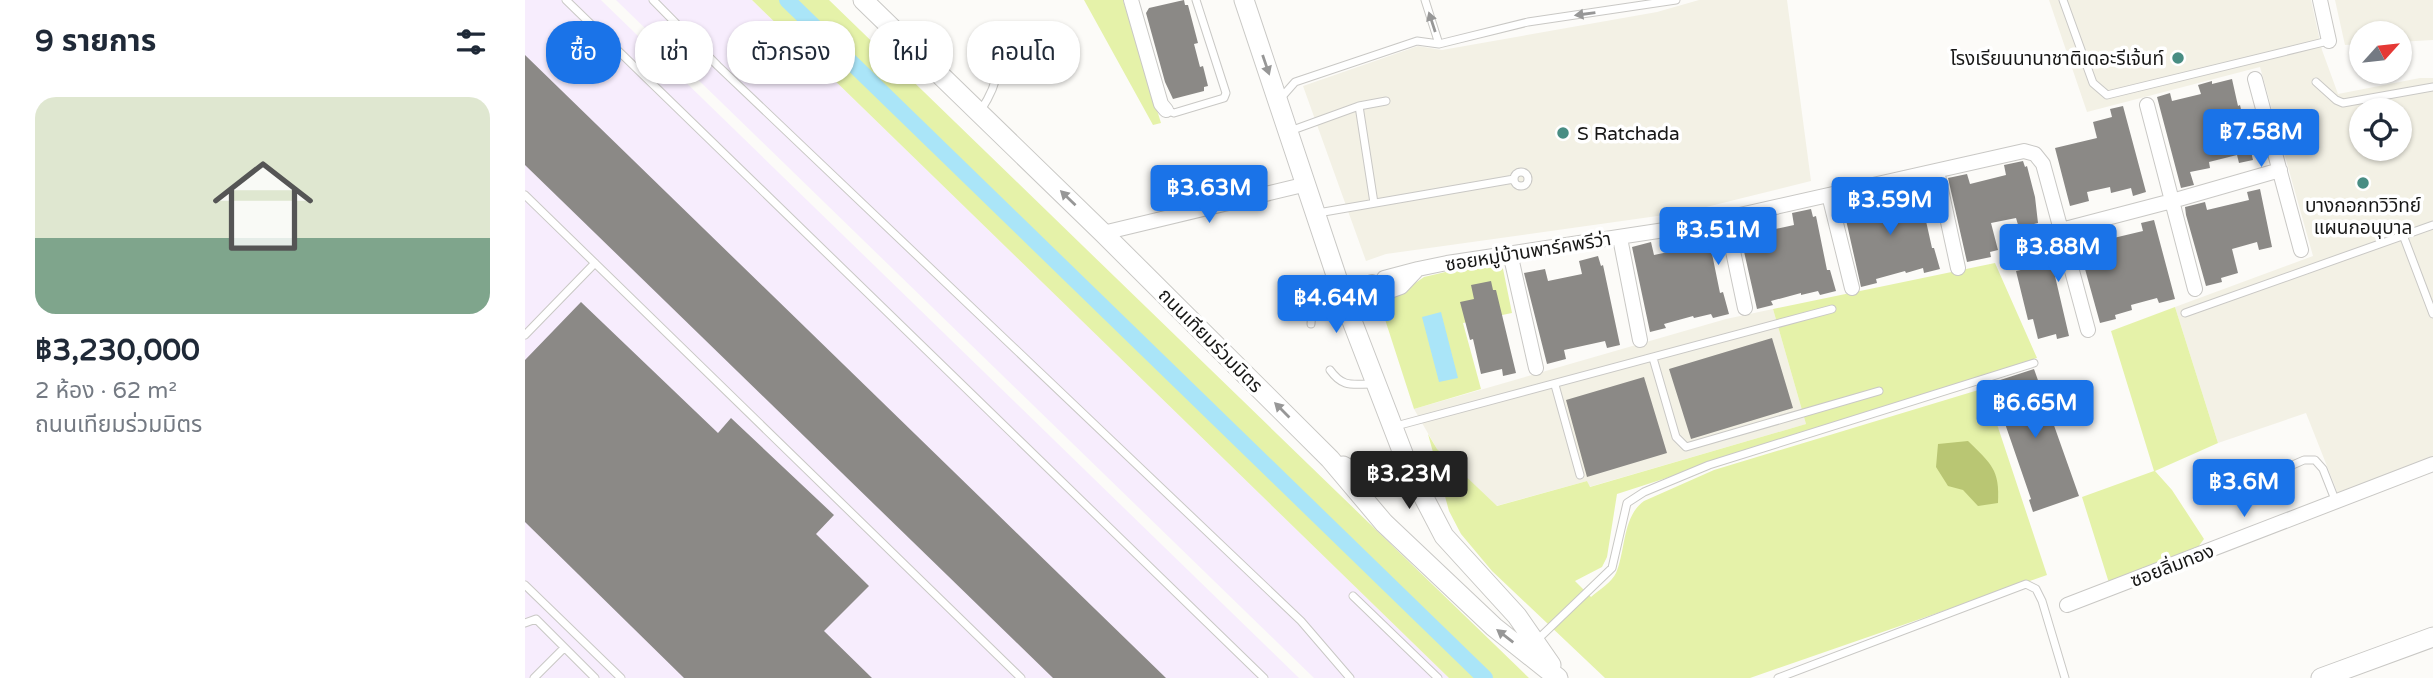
<!DOCTYPE html>
<html lang="th">
<meta charset="utf-8">
<style>
body{margin:0;font-family:"Varela Round","Noto Sans Thai",sans-serif;background:#f2f2f3;color:#1f2937;height:100vh;display:flex;flex-direction:column;font-size:26px;white-space:nowrap}
*{box-sizing:border-box;margin:0}
p{font-size:23px;color:#747a83}
.icon{flex:none;width:38px;height:38px;fill:none;stroke:currentColor;stroke-width:2;stroke-linecap:round;stroke-linejoin:round}
.map{position:relative;flex:1;overflow:hidden}
.sheet{display:flex;flex-direction:column;background:#fff;width:525px}
.sheet>*{flex:none}
.top-card{position:absolute;left:21px;top:21px;width:665px;height:63px;display:flex;gap:14px}
.needle{width:46px;rotate:63deg}
.buttons{position:absolute;left:1824px;top:21px;display:grid;gap:14px}
.buttons a{display:grid;place-items:center;width:63px;height:63px;border-radius:50%;background:#fff;box-shadow:0 2px 5px #0004;font-size:35px}
.price{position:absolute;translate:-50% -60px;padding:0 16px;border-radius:7px;background:#1a73e8;color:#fff;font-size:23px;line-height:46px;filter:drop-shadow(0 2px 4px #0008)}
.price::after{content:'';position:absolute;left:50%;top:42px;width:21px;height:16px;margin-left:-10px;background:inherit;clip-path:polygon(0 0,100% 0,50% 100%)}
.price.selected{background:#222;color:#fff}
ul{padding:0;list-style:none}
li{display:grid;align-content:center;gap:14px;height:371px;padding:0 35px}
li span{display:grid;place-items:center;height:217px;border-radius:21px;color:#555}
li>.icon{margin-inline-start:auto}
span .icon{width:126px;height:126px;fill:#fffc;stroke-width:1}
li b{font-size:30px}
h2{display:flex;justify-content:space-between;align-items:center;height:84px;padding:0 35px;font-size:30px}
.pill{padding:0 24px;border-radius:28px;background:#fff;box-shadow:0 2px 5px #0004;font-size:24px;line-height:63px}
.pill.selected{background:#1a73e8;color:#fff}
main{display:flex;flex:1;min-height:0}
.map>svg:first-child{display:block}
</style>
<main>
<section class="sheet">
<h2>9 รายการ<svg class="icon" aria-label="filters" viewBox="0 0 24 24"><path d="M4 7h16M4 17h16"/><circle cx="9" cy="7" r="2"/><circle cx="15" cy="17" r="2"/></svg></h2>
<ul>
<li><span style="background:linear-gradient(#dfe7d0 65%,#7fa58c 0)"><svg class="icon" aria-label="home" viewBox="0 0 24 24"><path d="M3 11l9-7 9 7M6 9v11h12V9"/></svg></span><div><b>฿3,230,000</b><p>2 ห้อง · 62 m²</p><p>ถนนเทียมร่วมมิตร</p></div></li>
</ul>
</section>
<div class="map">
<svg width="1908" height="678" viewBox="0 0 1908 678">
<rect width="100%" height="100%" fill="#fcfbf8"/>
<path fill="#f3f1e5" fill-rule="evenodd" d="M1174,0H1262L1286,181L1161,212L861,254L841,261L778,86L893,46L917,50L1132,12Z
M1524,0H1786L1797,50L1813,94L1895,78H1908V459L1813,494L1781,413L1693,443L1650,307L1788,256L1735,67L1562,112ZM1836,110H1874V149H1836Z
M1810,0H1908V40L1874,42V33H1836V44L1820,45Z
M1248,309L1281,424L1064,487L1062,481L971,506L912,449L889,409L1201,319Z"/>
<path fill="#f7edfd" d="M0,0H76L774,678H0Z
M91,0H227L924,678H789Z"/>
<path fill="#e5f2a9" d="M227,0H304L1004,678H924Z
M559,0H598L636,123L628,125Z
M976,259L987,313L938,323L956,389L889,409L856,307L899,277Z
M1470,263L1512,358L1092,494L1082,557L1077,567L1050,581L1066,597C1074,590 1087,582 1091,573C1101,550 1097,517 1119,501L1189,470L1460,388L1522,575L1225,678H1080L967,571L936,534L924,511L903,434L912,449L972,506L1062,481L1065,487L1281,424L1248,309Z
M1650,307L1693,443L1630,471L1647,490L1679,539L1670,551L1584,583L1557,497L1629,471L1586,331Z"/>
<path fill="#b9c673" d="M1443,441C1466,464 1475,469 1473,503L1453,506L1438,490L1423,486L1411,467L1413,444Z"/>
<path fill="#aae5f8" d="M916,312L933,378L914,382L897,317Z"/>
<g fill="none" stroke-linecap="round" stroke-linejoin="round">
<path stroke="#aae5f8" stroke-width="16" d="M262,0L960,678"/>
</g>
<path fill="#8b8986" d="M659,0L660,5H663L673,43L669,44L675,67L678,66L683,86L679,87V91L648,99L640,82L621,13L624,8Z
M0,55L641,678H528L0,165Z
M1707,79L1713,106L1715,105L1728,160L1714,163L1712,155L1684,162L1685,168L1665,172L1669,185L1656,188L1632,97L1645,93L1647,101L1676,94L1673,85L1687,81V84Z
M1598,106L1621,192L1608,196L1606,188L1586,193L1585,187L1562,192L1564,201L1545,206L1530,148L1572,138L1568,122L1587,117L1585,109Z
M1498,161L1500,167L1502,166L1510,197L1513,223L1494,228L1491,218L1466,223L1473,250L1465,252L1466,257L1442,262L1423,178L1442,174L1445,184L1481,175L1479,165Z
M1391,185L1393,195L1395,194L1407,248H1409L1415,269L1399,273L1398,268L1381,273L1380,271L1351,279L1352,283L1336,287L1317,202L1338,197L1341,210L1374,202L1371,190Z
M1735,189L1747,247L1734,250L1732,242L1707,249L1713,273L1696,278L1697,282L1681,286L1661,215L1660,207L1680,202L1682,210L1724,200L1722,192Z
M1286,209L1288,217L1291,216L1302,270H1305L1311,291L1295,295L1293,291L1276,295V293L1246,301L1248,305L1232,309L1213,225L1233,221L1236,232L1269,225L1267,213Z
M1629,220L1650,299L1634,303L1632,298L1606,305L1607,310L1590,315L1591,319L1575,323L1560,269L1555,249L1557,248L1555,239L1575,234L1576,241L1618,231L1616,223Z
M1179,233L1181,240L1184,239L1195,293L1198,292L1204,314L1188,318L1186,314L1169,318L1168,316L1139,324L1141,328L1125,332L1107,247L1126,242L1129,255L1162,248L1160,237Z
M1522,250L1524,259H1526L1544,336L1532,339L1531,334L1513,339L1508,319L1503,320L1491,271L1505,268L1502,255Z
M1073,256L1076,266L1078,265L1095,345L1082,348L1080,341L1039,350L1041,359L1022,364L999,273L1020,269L1023,281L1057,274L1054,261Z
M966,281L968,290H971L991,373L978,376L977,369L956,374L948,339L945,340L935,302L949,299L946,285Z
M56,302L193,433L206,418L309,515L291,534L344,586L299,631L347,678H159L0,522V360Z
M1247,338L1268,408L1166,439L1144,369Z
M1509,369L1554,496L1508,512L1504,500L1506,499L1466,383Z
M1119,377L1142,453L1062,477L1041,400Z"/>
<g fill="none" stroke-linecap="round" stroke-linejoin="round">
<g stroke="#c9c8c5" stroke-width="9">
<path id="lane" d="M41,0L739,678
M128,0L193,66L776,621L825,678
M900,0L914,44
M1538,0L1568,83L1582,95L1803,41
M1791,82L1811,100L1818,103L1908,87
M755,99L770,82L892,41L914,44L1003,22L1151,0
M834,106L849,203
M456,110C475,81 477,62 466,28
M641,110L649,113L699,98L701,93L671,0
M765,131L834,106L861,101
M989 179a7 7 0 1 1 14 0a7 7 0 1 1-14 0Z
M0,195L496,678
M793,213L989,179
M1878,235L1908,314
M1660,313L1908,225
M786,324C786,307 798,294 810,282
M0,335L70,263
M1128,358L1151,437L1161,447L1354,391
M805,370C818,388 827,384 847,384
M1030,385L1055,475
M871,426L1307,309
M1715,488L1779,460H1790L1798,469L1811,502
M0,585L96,678
M828,596L913,678
M0,623L11,619L70,678
M1010,642L1087,568L1102,503L1119,492L1184,465L1509,363
M9,678L39,648
M1253,678L1501,584L1511,589L1517,601L1540,678"/>
</g>
<g stroke="#c9c8c5" stroke-width="16">
<path id="street" d="M606,0L636,104L641,110
M1795,0L1804,41
M1730,79L1776,250
M1622,105L1670,289
M1412,171L1433,268
M1304,195L1327,288
M1201,218L1220,308
M1536,230L1563,330
M578,233L782,184
M1095,238L1115,340
M985,253L1011,368
M893,269L922,263L1166,226L1499,151L1510,154L1518,164L1536,230L1647,201L1755,170
M859,278L893,269L876,287L865,291
M817,293L847,282
M822,308L851,296
M1542,605L1908,464"/>
</g>
<g stroke="#c9c8c5" stroke-width="21">
<path id="secondary" d="M338,0L578,233L805,459L859,523L969,627L1033,678
M719,0L822,308L884,469L919,536L992,616L1026,665
M818,466L852,486L875,482L884,469
M1796,678L1908,637"/>
</g>
<use href="#lane" stroke="#fff" stroke-width="7"/>
<use href="#street" stroke="#fff" stroke-width="14"/>
<use href="#secondary" stroke="#fff" stroke-width="19"/>
</g>
<defs><path id="oneway-solid" d="M-6-.8H1V-3.2L6.5 0L1 3.2V.8H-6Z" transform="scale(1.75)"/></defs>
<g fill="#979797">
<use href="#oneway-solid" transform="translate(1060 14) rotate(172)"/>
<use href="#oneway-solid" transform="translate(907 22) rotate(-108)"/>
<use href="#oneway-solid" transform="translate(741 65) rotate(71)"/>
<use href="#oneway-solid" transform="translate(543 198) rotate(-136)"/>
<use href="#oneway-solid" transform="translate(757 410) rotate(-135)"/>
<use href="#oneway-solid" transform="translate(980 636) rotate(-142)"/>
</g>
<g fill="#488d83" stroke="#fff" stroke-width="2.5">
<circle cx="1653" cy="58" r="7"/>
<circle cx="1038" cy="133" r="7"/>
<circle cx="1838" cy="183" r="7"/>
</g>
<g text-anchor="middle" stroke-width="7" stroke-linejoin="round" paint-order="stroke">
<g font-size="19" fill="#181817" stroke="#fff" text-anchor="end">
<text x="1639" y="65">โรงเรียนนานาชาติเดอะรีเจ้นท์</text>
<text x="1052" y="140" text-anchor="start">S Ratchada</text>
<text x="1838" y="212" text-anchor="middle">บางกอกทวิวิทย์<tspan x="1838" dy="22">แผนกอนุบาล</tspan></text>
</g>
<g font-size="19" fill="#181817" stroke="#fff">
<text transform="translate(1003 251) rotate(-9)" y="7">ซอยหมู่บ้านพาร์คพรีว่า</text>
<text transform="translate(686 340) rotate(45)" y="7">ถนนเทียมร่วมมิตร</text>
<text transform="translate(1647 565) rotate(-21)" y="7">ซอยลิ่มทอง</text>
</g>
</g>
</svg>
<div class="buttons">
<a><svg class="needle" viewBox="-14 -14 28 28"><path d="M0-13l5 13h-10z" fill="#e53935"/><path d="M0 13l5-13h-10z" fill="#747a83"/></svg></a>
<a><svg class="icon" aria-label="locate" viewBox="0 0 24 24"><circle cx="12" cy="12" r="6"/><path d="M12 2v4M12 18v4M2 12h4M18 12h4"/></svg></a>
</div>
<b class="price" style="left:1736px;top:169px">฿7.58M</b>
<b class="price" style="left:684px;top:225px">฿3.63M</b>
<b class="price" style="left:1365px;top:237px">฿3.59M</b>
<b class="price" style="left:1193px;top:267px">฿3.51M</b>
<b class="price" style="left:1533px;top:284px">฿3.88M</b>
<b class="price" style="left:811px;top:335px">฿4.64M</b>
<b class="price" style="left:1510px;top:440px">฿6.65M</b>
<b class="price selected" style="left:884px;top:511px">฿3.23M</b>
<b class="price" style="left:1719px;top:519px">฿3.6M</b>
<div class="top-card">
<a class="pill selected">ซื้อ</a>
<a class="pill">เช่า</a>
<a class="pill">ตัวกรอง</a>
<a class="pill">ใหม่</a>
<a class="pill">คอนโด</a>
</div>
</div>
</main>
